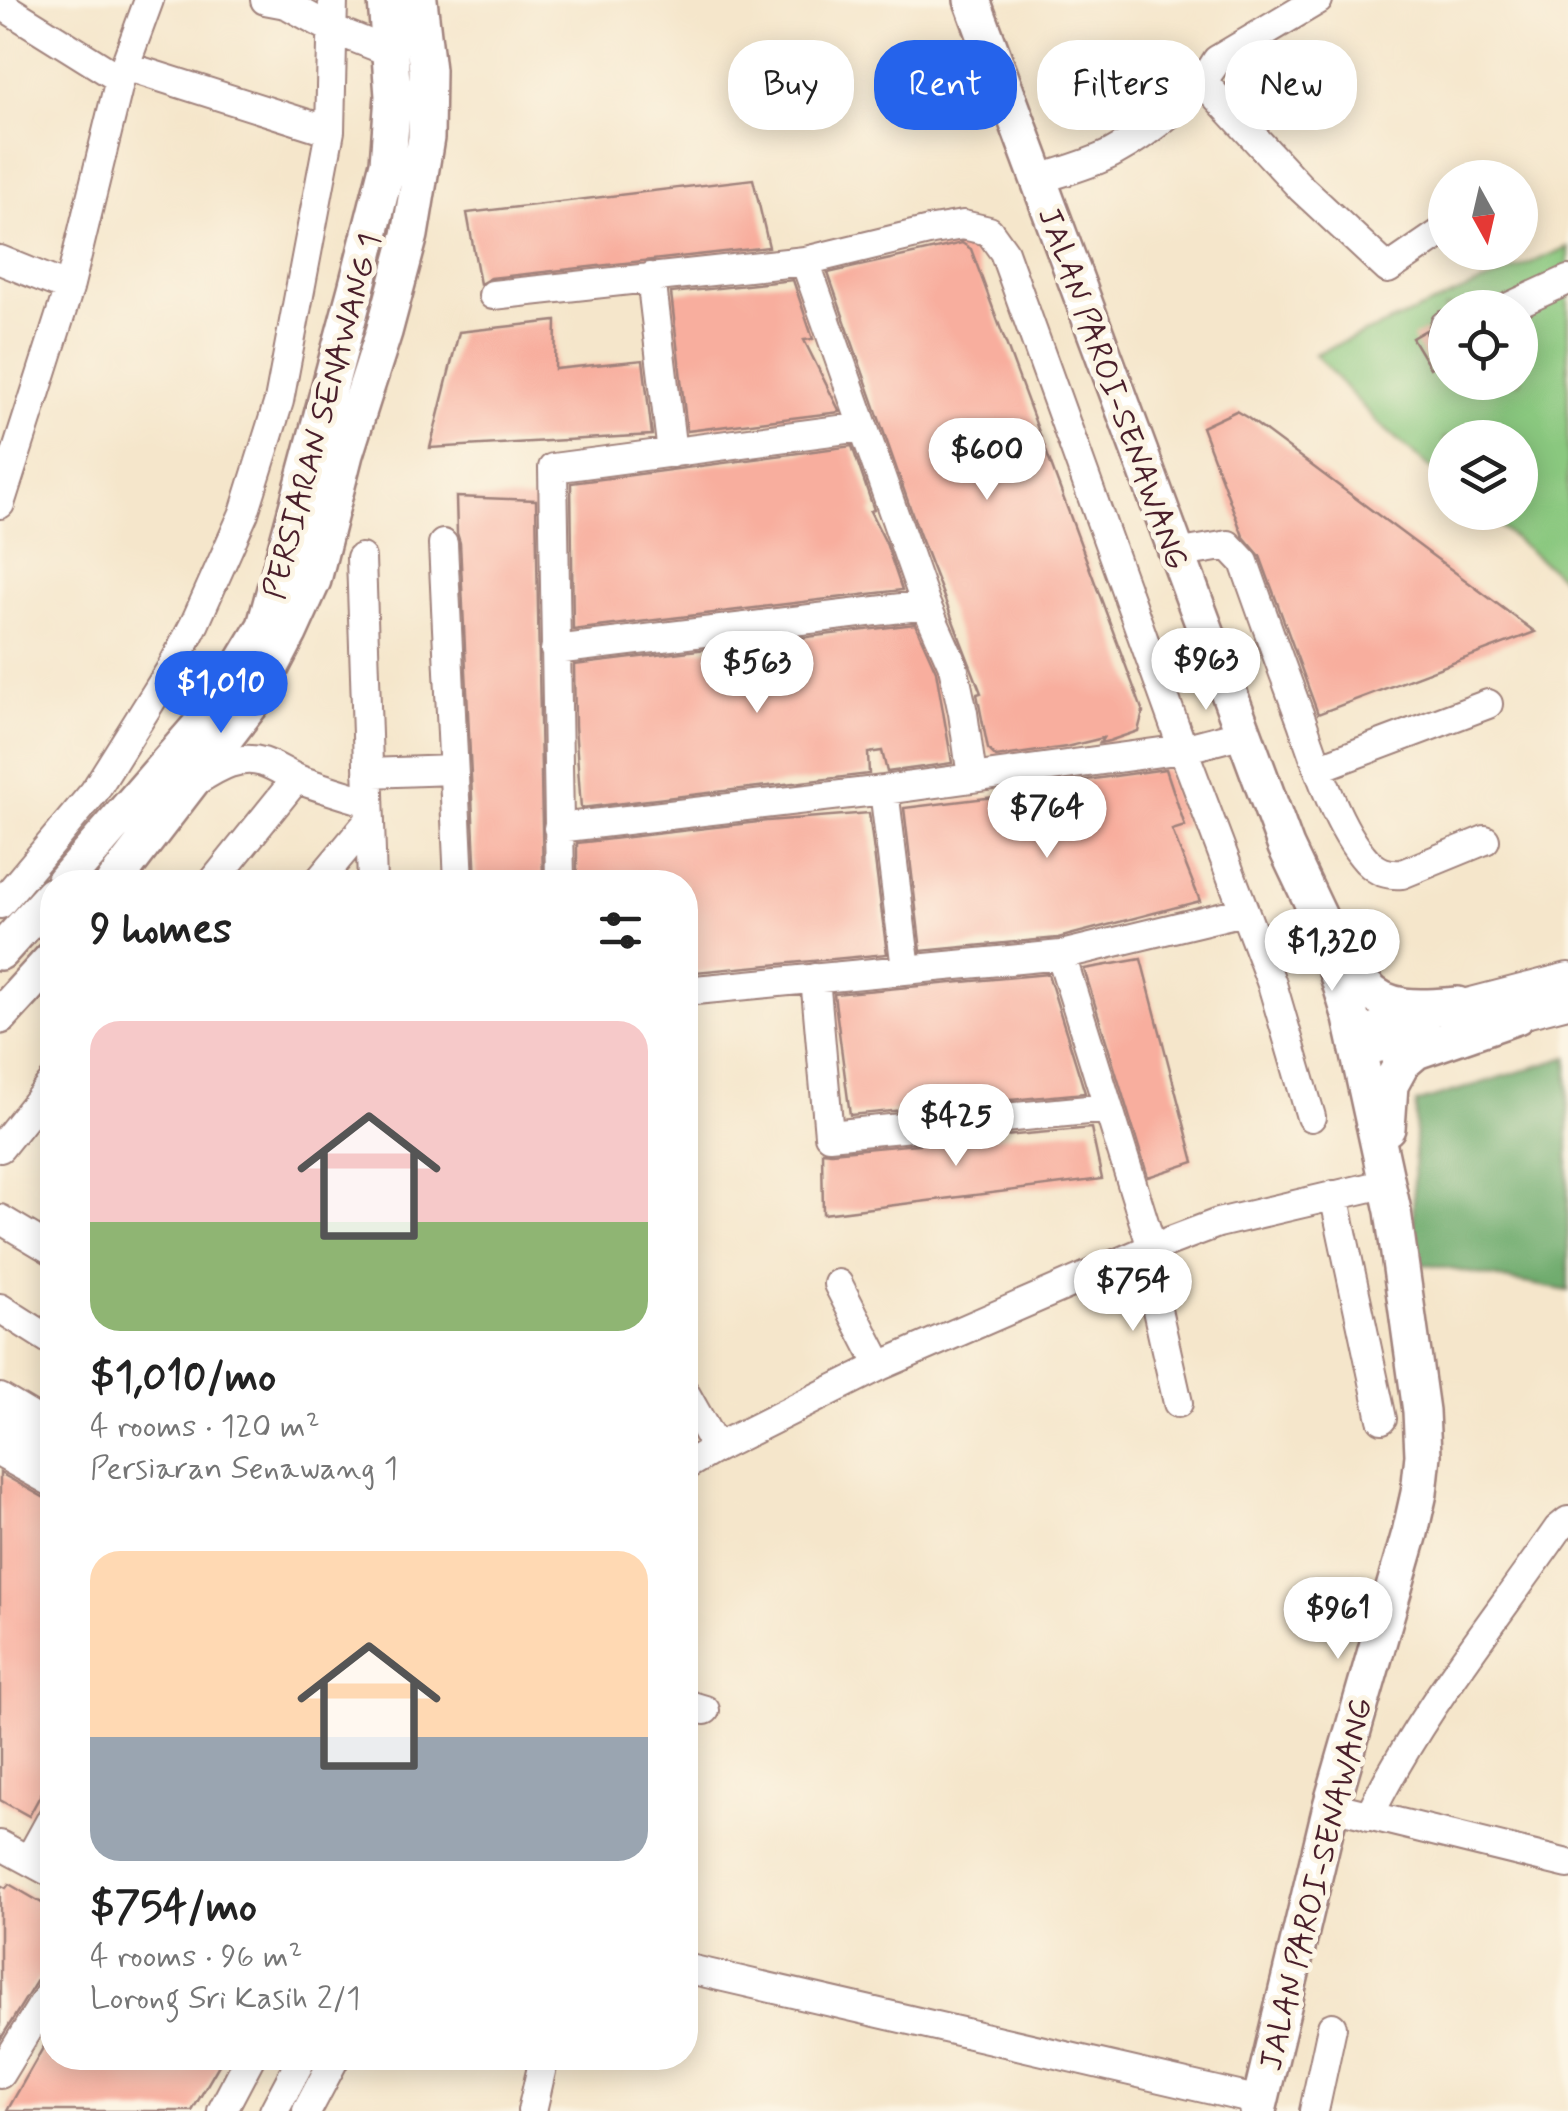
<!DOCTYPE html>
<meta charset="utf-8">
<style>
body{margin:0;font-family:Mynerve,sans-serif;background:#f2f2f2;color:#222;height:100vh;display:flex;flex-direction:column;font-size:38px;white-space:nowrap}
*{box-sizing:border-box;margin:0}
p{font-size:32px;color:#767676}
.icon{flex:none;width:55px;height:55px;fill:none;stroke:currentColor;stroke-width:2;stroke-linecap:round;stroke-linejoin:round}
.map{position:relative;flex:1;overflow:hidden}
.side{position:absolute;left:40px;top:870px;width:658px;height:1200px;display:flex;flex-direction:column;background:#fff;border-radius:40px;box-shadow:0 5px 25px #0003}
.side>*{flex:none}
.banner{position:absolute;left:728px;top:40px;width:690px;height:90px;display:flex;gap:20px}
.needle{width:65px;rotate:172deg}
.fabs{position:absolute;left:1428px;top:160px;display:grid;gap:20px}
.fabs a{display:grid;place-items:center;width:110px;height:110px;border-radius:50%;background:#fff;box-shadow:0 5px 25px #0003;font-size:50px}
.price{position:absolute;translate:-50% -85px;padding:0 22px;border-radius:35px;background:#fff;color:#222;font-size:32px;line-height:65px;filter:drop-shadow(0 2px 5px #0008)}
.price::after{content:'';position:absolute;left:50%;top:60px;width:30px;height:22px;margin-left:-15px;background:inherit;clip-path:polygon(0 0,100% 0,50% 100%)}
.price.selected{background:#2563eb;color:#fff}
ul{padding:0;list-style:none}
li{display:grid;align-content:center;gap:20px;height:530px;padding:0 50px}
li span{display:grid;place-items:center;height:310px;border-radius:30px;color:#555}
li>.icon{margin-inline-start:auto}
span .icon{width:180px;height:180px;fill:#fffc;stroke-width:1}
li b{font-size:42px}
h2{display:flex;justify-content:space-between;align-items:center;height:120px;padding:0 50px;font-size:42px}
.pill{padding:0 35px;border-radius:40px;background:#fff;box-shadow:0 5px 25px #0003;font-size:35px;line-height:90px}
.pill.selected{background:#2563eb;color:#fff}
.map>svg:first-child{display:block}
</style>
<div class="map">
<svg width="1568" height="2111" viewBox="0 0 1568 2111">
<rect width="100%" height="100%" fill="#fcf5e5"/>
<filter id="ink" filterUnits="userSpaceOnUse"><feTurbulence type="fractalNoise" baseFrequency=".01" numOctaves="2"/><feDisplacementMap in="SourceGraphic" scale="20" xChannelSelector="R" yChannelSelector="G"/><feConvolveMatrix kernelMatrix="1 2 1 2 8 2 1 2 1" color-interpolation-filters="sRGB"/></filter>
<filter id="wash" filterUnits="userSpaceOnUse"><feTurbulence type="fractalNoise" baseFrequency=".0048" numOctaves="4" result="noise"/><feDisplacementMap in="SourceGraphic" scale="40" xChannelSelector="R" yChannelSelector="G"/><feGaussianBlur stdDeviation="2.25" result="paint"/><feColorMatrix in="noise" values="0 0 0 0 0 0 0 0 0 0 0 0 0 0 0 0 0 1.4 0 .05"/><feComposite in="paint" operator="in"/></filter>
<g filter="url(#wash)">
<rect width="100%" height="100%" fill="#f5e6cb"/>
<path fill="#8ac87f" stroke="#6a7455" stroke-width="2.5" fill-rule="evenodd" d="M1568,247V583L1484,513L1520,512V438H1445V480L1379,424L1315,354ZM1445,308H1520V382H1445Z"/>
<path fill="#6fac6e" stroke="#5c664c" stroke-width="2.5" d="M1568,1057V1291L1412,1262L1416,1103Z"/>
<g id="blocks">
<path fill="#f8ae9e" d="M753,179L769,247L491,278L480,284L467,213Z
M962,243L971,249L1143,712L1138,731L1109,741L1100,743L1103,738L1066,747L996,757L988,749L977,694L981,693L919,533L828,273Z
M793,280L813,339L804,340L840,412L687,431L671,293Z
M556,321L555,369L643,360L652,435L430,448L459,332Z
M1426,330L1428,343L1432,350L1445,358L1430,368L1412,338Z
M1236,411L1248,418L1535,632L1318,714L1260,556L1243,536L1202,427Z
M852,446L874,510L870,511L886,543L902,590L573,630L571,483Z
M456,497L536,500L543,882H476L460,543L457,533Z
M915,624L936,671L952,763L887,772L882,751L868,753L869,774L581,808L575,726L574,665Z
M1166,769L1185,826L1172,830L1200,901L1058,938L921,951L904,808L1019,794L1079,781Z
M869,813L887,954L685,973V882H577V843L767,821Z
M1141,959L1194,1162L1148,1177L1084,969Z
M1048,974L1085,1093L850,1115L834,994Z
M1091,1128L1102,1179L823,1214L822,1151L831,1152Z
M0,1473L43,1497L52,1499V1774L29,1816L0,1800Z
M9,1884L52,1909V1962L46,1973L37,1980L0,2040V1885L6,1888Z
M52,2032V2058H223L192,2111H7Z"/>
</g>
</g>
<g filter="url(#ink)">
<use href="#blocks" fill-opacity="0" stroke="#a0827b" stroke-width="2.5"/>
<g fill="none" stroke-linecap="round" stroke-linejoin="round">
<g stroke="#a0827b" stroke-width="32">
<path id="minor" d="M265,0L286,4L332,29L390,52
M0,4L120,79
M125,66L330,131
M1202,81L1301,188L1388,269L1445,230
M1037,180C1061,172 1089,165 1112,153C1149,133 1196,96 1217,60L1318,0
M0,260L69,288
M805,261L926,605L953,666L963,713L972,777
M651,277L672,453
M493,295L805,261L933,230L963,225L989,231L1004,252L1183,749L1272,984L1311,1117
M1507,308L1568,280
M1445,325L1443,331L1445,338
M0,504L69,288L120,79L149,0
M443,544L459,882
M1176,554L1228,545L1244,562C1263,616 1282,669 1302,722C1316,763 1338,830 1367,861C1378,872 1387,875 1402,874L1485,840
M361,558L372,882
M555,650L926,605
M1318,768L1488,704
M368,773L453,770
M196,781C217,768 238,754 263,762C276,766 287,775 300,780C322,788 346,795 368,802
M884,790L906,969
M558,828L884,790L1183,749L1244,733
M213,882L296,779
M318,882L368,822
M560,882L553,468L862,427
M0,904L94,792L171,669L195,623L244,513L279,401L330,131L333,0
M1061,955L1152,1248
M815,978L829,1135L1108,1108
M685,991L1061,955L1244,911
M1497,1021L1568,1003
M1355,1032L1568,977
M1360,1052L1430,1036
M0,1148L52,1083
M1334,1195L1382,1419
M0,1219L52,1250
M1144,1252L1178,1403
M838,1284L880,1366
M0,1308L52,1341
M685,1393L716,1448
M0,1398L52,1429
M0,1427L52,1457
M0,1453L52,1482
M685,1466L716,1448L880,1366L1152,1248L1218,1223L1388,1183
M685,1704L705,1710
M1331,1806L1568,1864
M1369,1816C1420,1712 1493,1623 1558,1529L1568,1521
M0,1845L52,1873
M29,1860L52,1818
M685,1968L1260,2101
M0,2074L52,1989
M222,2111L250,2058
M274,2111L302,2058
M307,2111L335,2058
M532,2111L544,2058
M1314,2111L1332,2027"/>
</g>
<g stroke="#a0827b" stroke-width="40">
<path id="major" d="M972,0L1286,847L1322,923L1351,1018L1393,1211L1421,1411L1423,1455L1419,1493L1410,1533L1331,1806L1258,2111
M64,882L204,721L236,674L265,626L356,289L388,163L393,96L386,0
M114,882L254,700L289,633L313,580L345,454L384,332L410,235L426,138L427,70L419,0
M1348,950C1353,962 1357,977 1366,987C1388,1013 1428,1007 1458,1005
M0,952L52,895
M0,1016L52,959
M1387,1128L1390,1085L1402,1063L1416,1051L1517,1016"/>
</g>
<use href="#minor" stroke="#fff" stroke-width="28"/>
<use href="#major" stroke="#fff" stroke-width="35"/>
</g>
</g>
<g text-anchor="middle" stroke-width="10" stroke-linejoin="round" paint-order="stroke">
<g font-size="32" fill="#4a1f2b" stroke="#fcf5e5">
<text transform="translate(1114 388) rotate(70)" y="11">JALAN PAROI-SENAWANG</text>
<text transform="translate(321 416) rotate(-75)" y="11">PERSIARAN SENAWANG 1</text>
<text transform="translate(1315 1884) rotate(-76)" y="11">JALAN PAROI-SENAWANG</text>
</g>
</g>
</svg>
<div class="fabs">
<a><svg class="needle" viewBox="-14 -14 28 28"><path d="M0-13l5 13h-10z" fill="#e53935"/><path d="M0 13l5-13h-10z" fill="#767676"/></svg></a>
<a><svg class="icon" aria-label="locate" viewBox="0 0 24 24"><circle cx="12" cy="12" r="6"/><path d="M12 2v4M12 18v4M2 12h4M18 12h4"/></svg></a>
<a><svg class="icon" aria-label="layers" viewBox="0 0 24 24"><path d="M12 4l9 5-9 5-9-5zM3 14l9 5 9-5"/></svg></a>
</div>
<b class="price" style="left:987px;top:503px">$600</b>
<b class="price" style="left:1206px;top:713px">$963</b>
<b class="price" style="left:757px;top:716px">$563</b>
<b class="price selected" style="left:221px;top:736px">$1,010</b>
<b class="price" style="left:1047px;top:861px">$764</b>
<b class="price" style="left:1332px;top:994px">$1,320</b>
<b class="price" style="left:956px;top:1169px">$425</b>
<b class="price" style="left:1133px;top:1334px">$754</b>
<b class="price" style="left:1338px;top:1662px">$961</b>
<div class="banner">
<a class="pill">Buy</a>
<a class="pill selected">Rent</a>
<a class="pill">Filters</a>
<a class="pill">New</a>
</div>
<section class="side">
<h2>9 homes<svg class="icon" aria-label="filters" viewBox="0 0 24 24"><path d="M4 7h16M4 17h16"/><circle cx="9" cy="7" r="2"/><circle cx="15" cy="17" r="2"/></svg></h2>
<ul>
<li><span style="background:linear-gradient(#f6c9c9 65%,#8fb573 0)"><svg class="icon" aria-label="home" viewBox="0 0 24 24"><path d="M3 11l9-7 9 7M6 9v11h12V9"/></svg></span><div><b>$1,010/mo</b><p>4 rooms · 120 m²</p><p>Persiaran Senawang 1</p></div></li>
<li><span style="background:linear-gradient(#ffd9b3 60%,#9aa5b1 0)"><svg class="icon" aria-label="home" viewBox="0 0 24 24"><path d="M3 11l9-7 9 7M6 9v11h12V9"/></svg></span><div><b>$754/mo</b><p>4 rooms · 96 m²</p><p>Lorong Sri Kasih 2/1</p></div></li>
</ul>
</section>
</div>
